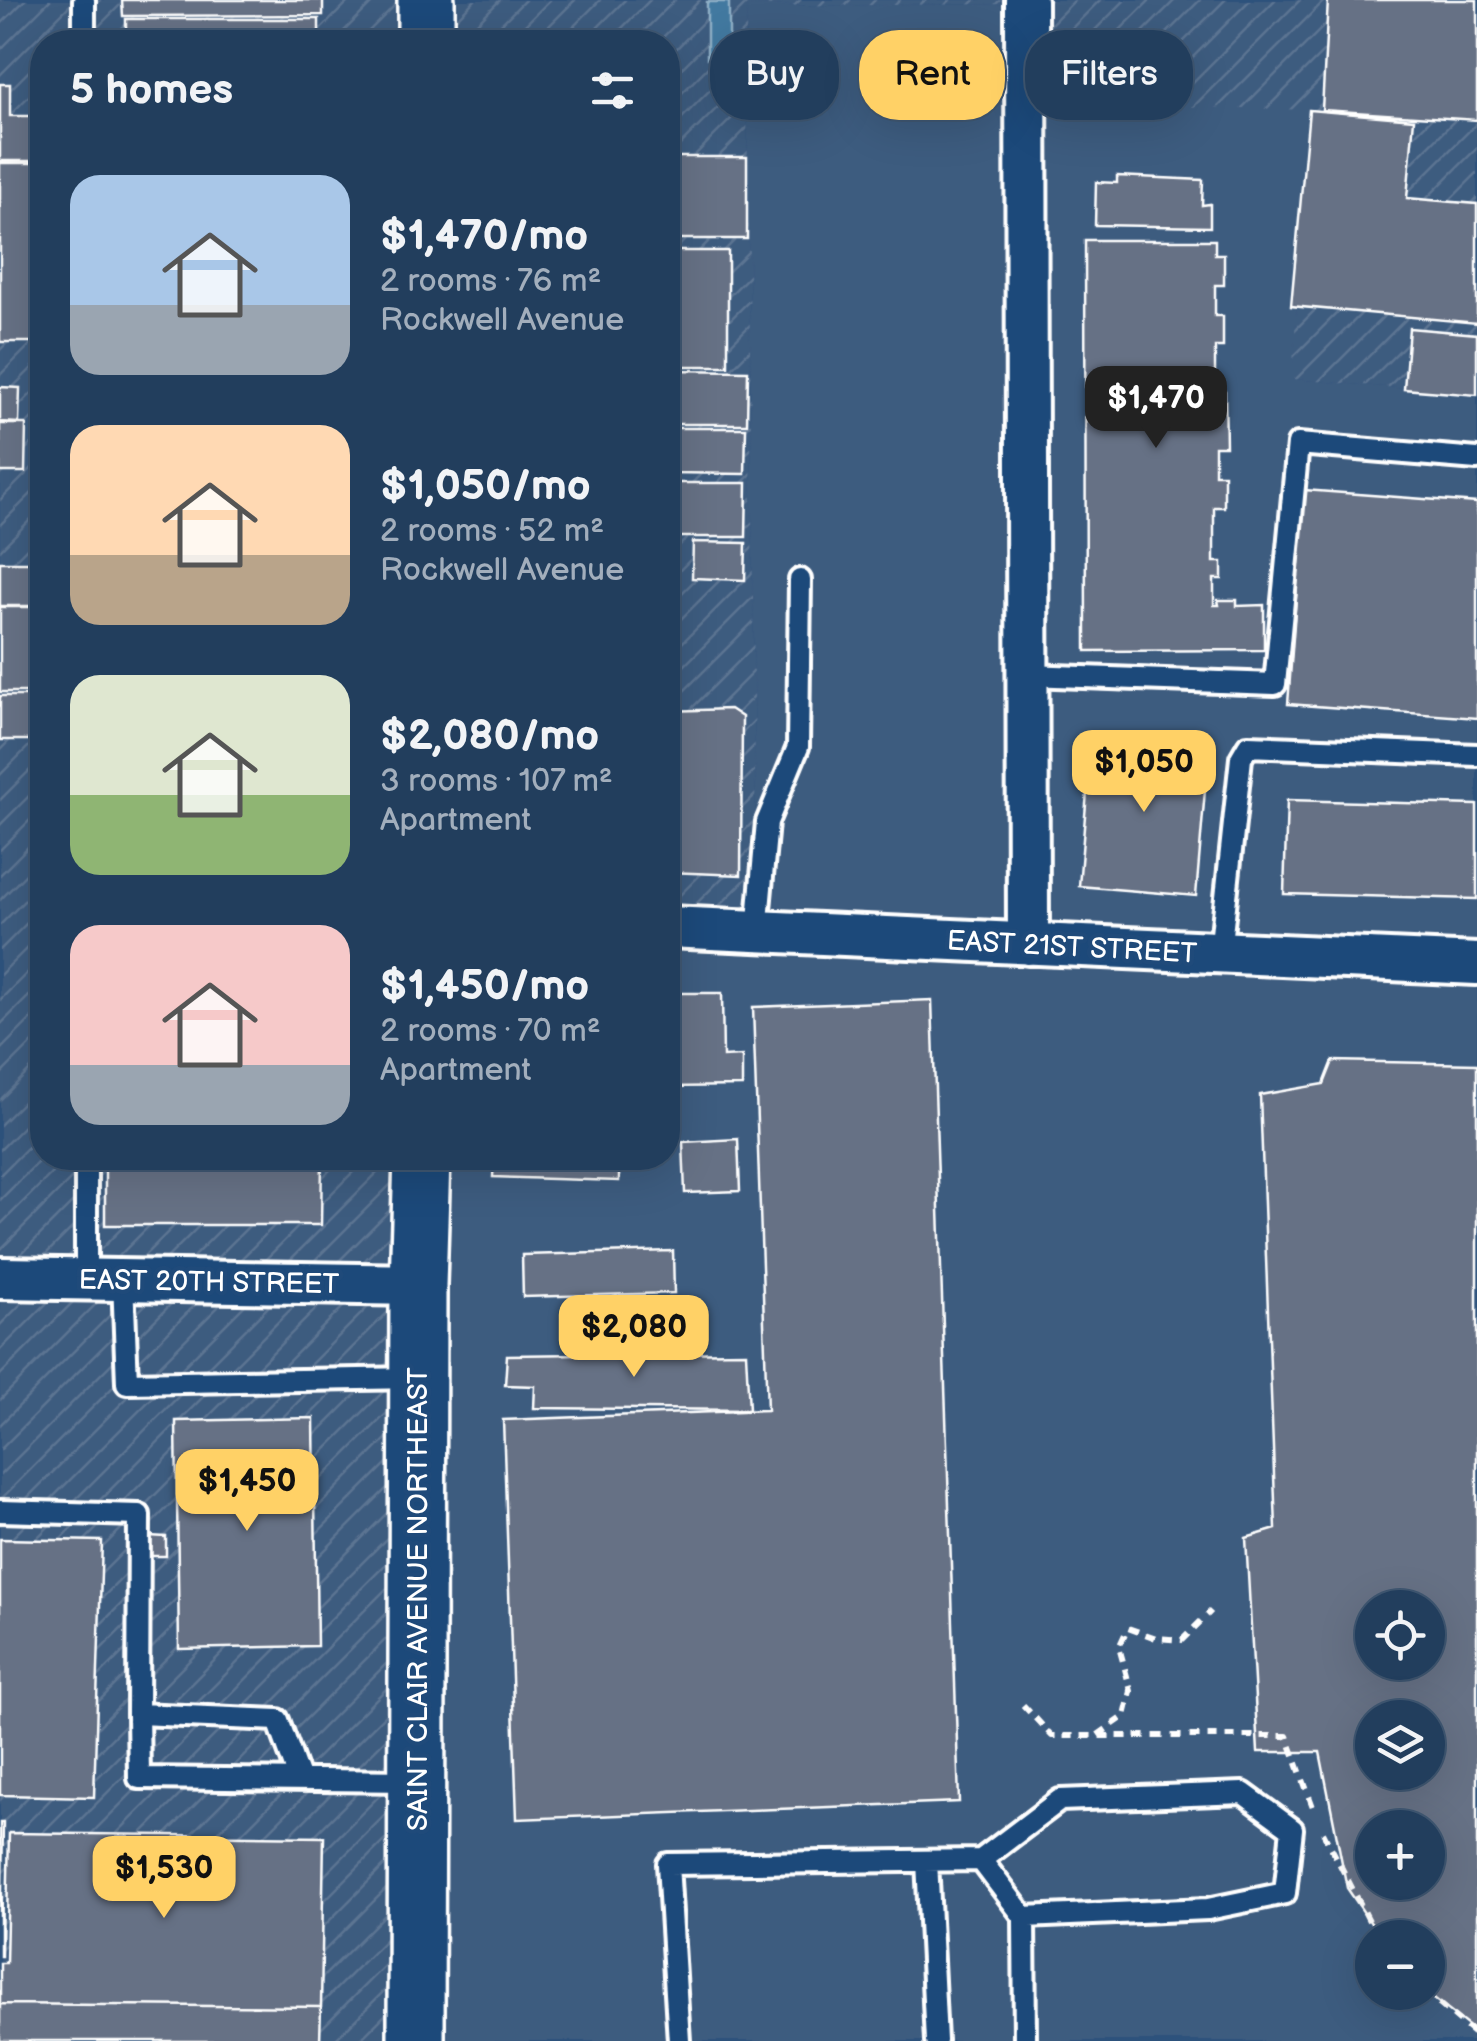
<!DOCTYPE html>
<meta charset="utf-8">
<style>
body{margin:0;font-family:"Balsamiq Sans",sans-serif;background:#2a4563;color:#f1f3f6;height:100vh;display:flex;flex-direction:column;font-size:38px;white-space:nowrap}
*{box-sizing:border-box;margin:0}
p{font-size:32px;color:#a2aebc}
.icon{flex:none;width:55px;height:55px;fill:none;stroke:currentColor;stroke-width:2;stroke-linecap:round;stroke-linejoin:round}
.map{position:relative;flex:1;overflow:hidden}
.drawer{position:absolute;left:30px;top:30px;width:650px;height:1140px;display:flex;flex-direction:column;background:#223e5d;border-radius:40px;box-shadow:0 10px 40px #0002,0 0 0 2px #3f5772}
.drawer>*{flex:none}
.banner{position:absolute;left:710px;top:30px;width:615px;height:90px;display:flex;gap:20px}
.controls{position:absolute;left:1355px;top:1590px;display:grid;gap:20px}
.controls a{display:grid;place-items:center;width:90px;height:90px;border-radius:50%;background:#223e5d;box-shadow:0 10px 40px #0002,0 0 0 2px #3f5772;font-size:50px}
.price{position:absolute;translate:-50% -85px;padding:0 22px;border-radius:20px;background:#ffd166;color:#111;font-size:32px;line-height:65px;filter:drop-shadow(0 2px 5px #0008)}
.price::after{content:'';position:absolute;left:50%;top:60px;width:30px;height:22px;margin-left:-15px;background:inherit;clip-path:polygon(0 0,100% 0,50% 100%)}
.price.selected{background:#222;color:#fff}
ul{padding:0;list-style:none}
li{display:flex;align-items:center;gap:30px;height:250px;padding:0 40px}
li span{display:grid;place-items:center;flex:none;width:280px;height:200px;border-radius:30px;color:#555}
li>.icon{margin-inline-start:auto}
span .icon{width:120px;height:120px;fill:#fffc;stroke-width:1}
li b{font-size:42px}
h2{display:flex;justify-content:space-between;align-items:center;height:120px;padding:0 40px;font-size:42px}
.tag{padding:0 35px;border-radius:40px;background:#223e5d;box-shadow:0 10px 40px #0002,0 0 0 2px #3f5772;font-size:35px;line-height:90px}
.tag.selected{background:#ffd166;color:#111}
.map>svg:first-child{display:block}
</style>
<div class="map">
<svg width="1477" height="2041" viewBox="0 0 1477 2041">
<defs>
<pattern id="industrial-furrows" width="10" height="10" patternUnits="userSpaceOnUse" patternTransform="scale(2.5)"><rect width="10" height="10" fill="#3e5b7f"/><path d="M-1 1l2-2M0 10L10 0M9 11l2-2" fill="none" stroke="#5b7492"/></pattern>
</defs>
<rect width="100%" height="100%" fill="#2d527c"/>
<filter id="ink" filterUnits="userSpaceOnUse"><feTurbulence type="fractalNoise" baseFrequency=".01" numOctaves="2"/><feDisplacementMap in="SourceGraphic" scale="20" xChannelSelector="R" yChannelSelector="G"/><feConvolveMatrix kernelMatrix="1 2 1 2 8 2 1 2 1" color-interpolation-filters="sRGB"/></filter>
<g filter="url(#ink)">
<path fill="#3e5b7f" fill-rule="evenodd" d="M1026,4L1308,97L1293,379L1477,395V2041H416L422,1158H668V927L757,930L746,6ZM1372,1608H1428V1662H1372ZM1372,1718H1428V1772H1372ZM1372,1828H1428V1882H1372ZM1372,1938H1428V1992H1372Z"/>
<path fill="url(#industrial-furrows)" d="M0,0H1477V395L1292,379L1309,110L1027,102L1026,4L746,6L757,931L668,927V42H42V1158H422L416,2041H0Z"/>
<path fill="#4379a0" stroke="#8eafc6" stroke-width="2.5" d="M707,2H729V58H707Z"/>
<path fill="#667185" stroke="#fff" stroke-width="2.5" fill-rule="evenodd" d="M122,0H323V15L123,16Z
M1328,0H1477V120L1322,110Z
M126,19H319V42H126Z
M0,84H10V116H38V161H0Z
M1309,110L1414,119L1407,198L1477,204V323L1291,306Z
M668,157H747V239H668Z
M0,163H42V342H0Z
M1117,176L1203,180L1202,205L1210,204V227L1095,225L1096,182L1117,183Z
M1085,240H1215V254H1224V285H1215V316H1223V347H1215V391H1225L1226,446H1215V474H1224V507H1214V562H1222V579H1214V605H1219L1218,600H1237V606L1264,605V650L1086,651Z
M668,251H728V366H668Z
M1409,328L1477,334V395L1404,389Z
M668,370L748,371L747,424H668Z
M0,387L20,388L19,423L0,422Z
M0,424H26L25,472H0Z
M668,428H746L745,474L668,473Z
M668,483H747L746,537H668Z
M1304,490L1477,503V718L1288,704Z
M693,542L746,543L745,580L692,578Z
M0,562H42V606H0Z
M0,607H42V692H0Z
M0,696H42V740H0Z
M730,709L742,717L741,875L668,872V711Z
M1092,734L1209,743L1196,896L1079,886Z
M1287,800L1477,805V899L1284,894Z
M668,993H722L723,1057L742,1056V1086L668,1087Z
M932,1000L959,1802L517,1819L503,1420L767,1410L753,1007Z
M1333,1061L1477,1064V2033L1425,1992L1428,1938H1381L1347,1888L1320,1752H1258L1246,1538L1276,1529L1260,1095L1324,1084ZM1372,1608H1428V1662H1372ZM1372,1718H1428V1772H1372ZM1372,1828H1428V1882H1372Z
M738,1139L740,1191L685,1193L683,1142Z
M105,1158H322L321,1225H105Z
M494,1158H619V1181L493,1177Z
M673,1251L674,1293L523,1297L522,1255Z
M746,1352L749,1410L534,1408L535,1386L505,1385L507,1355Z
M314,1418L317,1646L179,1649L176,1421Z
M149,1536L166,1537V1556H151Z
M0,1539L102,1541L94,1797L0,1795Z
M0,1823H3L1,1956H0Z
M9,1833L324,1837L321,2007L0,2004V1963H6Z
M0,2004L321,2007L320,2041H0Z"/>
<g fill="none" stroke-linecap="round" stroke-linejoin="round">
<g stroke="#fff" stroke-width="28">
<path id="lane" d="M84,0V42
M1028,675L1275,684L1298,444L1477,459
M757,931L767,822L798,747L800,580
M1220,953L1241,758L1248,746L1477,755
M86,1158V1279
M123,1280L127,1383L417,1378
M0,1511L139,1515L138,1714
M299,1778L278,1720L138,1714L139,1778L415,1781
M981,1860L1024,1917
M927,1861L936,2041
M679,2041L668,1864L981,1860L1060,1800L1243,1793L1292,1829L1285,1893L1208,1909L1024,1917L1025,2041"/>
</g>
<g stroke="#fff" stroke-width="48">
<path id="street" d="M1026,0L1028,944
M668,927L1477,964
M0,1278L418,1285"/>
</g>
<g stroke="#fff" stroke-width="62">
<path id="secondary" d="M426,0V42
M416,2041L418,1285L422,1158"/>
</g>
<path stroke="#fff" stroke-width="6" stroke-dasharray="10 8" stroke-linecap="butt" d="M1023,1705L1052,1736H1287L1313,1807
M1098,1735L1125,1716L1131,1691L1119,1647L1128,1628L1156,1638L1182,1640L1211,1611
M1323,1832L1378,1938
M1425,1992L1477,2036"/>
<use href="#lane" stroke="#1f4a7a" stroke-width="20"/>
<use href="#street" stroke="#1f4a7a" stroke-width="40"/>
<use href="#secondary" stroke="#1f4a7a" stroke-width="55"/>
</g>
</g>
<g text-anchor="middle" stroke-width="9" stroke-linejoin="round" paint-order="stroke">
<g font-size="28" fill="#fff" stroke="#1f4a7a">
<text transform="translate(1072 946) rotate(3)" y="10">EAST 21ST STREET</text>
<text transform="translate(209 1281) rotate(1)" y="10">EAST 20TH STREET</text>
<text transform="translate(417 1599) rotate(-90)" y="10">SAINT CLAIR AVENUE NORTHEAST</text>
</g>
</g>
</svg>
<div class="controls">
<a><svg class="icon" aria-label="locate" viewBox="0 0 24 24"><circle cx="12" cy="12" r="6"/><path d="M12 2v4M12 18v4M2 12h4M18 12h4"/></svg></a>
<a><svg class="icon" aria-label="layers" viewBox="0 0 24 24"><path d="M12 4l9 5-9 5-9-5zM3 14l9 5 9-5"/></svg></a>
<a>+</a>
<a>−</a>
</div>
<b class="price selected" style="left:1156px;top:451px">$1,470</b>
<b class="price" style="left:1144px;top:815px">$1,050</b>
<b class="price" style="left:634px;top:1380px">$2,080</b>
<b class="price" style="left:247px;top:1534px">$1,450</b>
<b class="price" style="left:164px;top:1921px">$1,530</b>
<div class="banner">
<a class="tag">Buy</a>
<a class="tag selected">Rent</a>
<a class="tag">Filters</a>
</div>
<section class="drawer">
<h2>5 homes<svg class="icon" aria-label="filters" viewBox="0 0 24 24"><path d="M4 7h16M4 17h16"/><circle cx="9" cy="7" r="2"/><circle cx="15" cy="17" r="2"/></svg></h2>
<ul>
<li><span style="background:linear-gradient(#a9c7e8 65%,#9aa5b1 0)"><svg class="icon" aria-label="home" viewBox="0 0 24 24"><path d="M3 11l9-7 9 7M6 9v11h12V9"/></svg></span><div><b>$1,470/mo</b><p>2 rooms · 76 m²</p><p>Rockwell Avenue</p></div></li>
<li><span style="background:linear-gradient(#ffd9b3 65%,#b9a48a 0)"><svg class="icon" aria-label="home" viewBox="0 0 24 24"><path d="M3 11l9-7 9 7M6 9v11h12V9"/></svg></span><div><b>$1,050/mo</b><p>2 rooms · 52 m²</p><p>Rockwell Avenue</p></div></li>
<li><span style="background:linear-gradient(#dfe7d0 60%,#8fb573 0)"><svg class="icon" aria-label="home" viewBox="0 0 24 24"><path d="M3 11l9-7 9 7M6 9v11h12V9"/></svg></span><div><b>$2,080/mo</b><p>3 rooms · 107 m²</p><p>Apartment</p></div></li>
<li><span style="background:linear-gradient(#f6c9c9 70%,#9aa5b1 0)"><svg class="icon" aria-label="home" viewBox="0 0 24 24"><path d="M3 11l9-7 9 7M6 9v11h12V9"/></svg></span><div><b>$1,450/mo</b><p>2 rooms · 70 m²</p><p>Apartment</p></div></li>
</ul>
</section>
</div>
